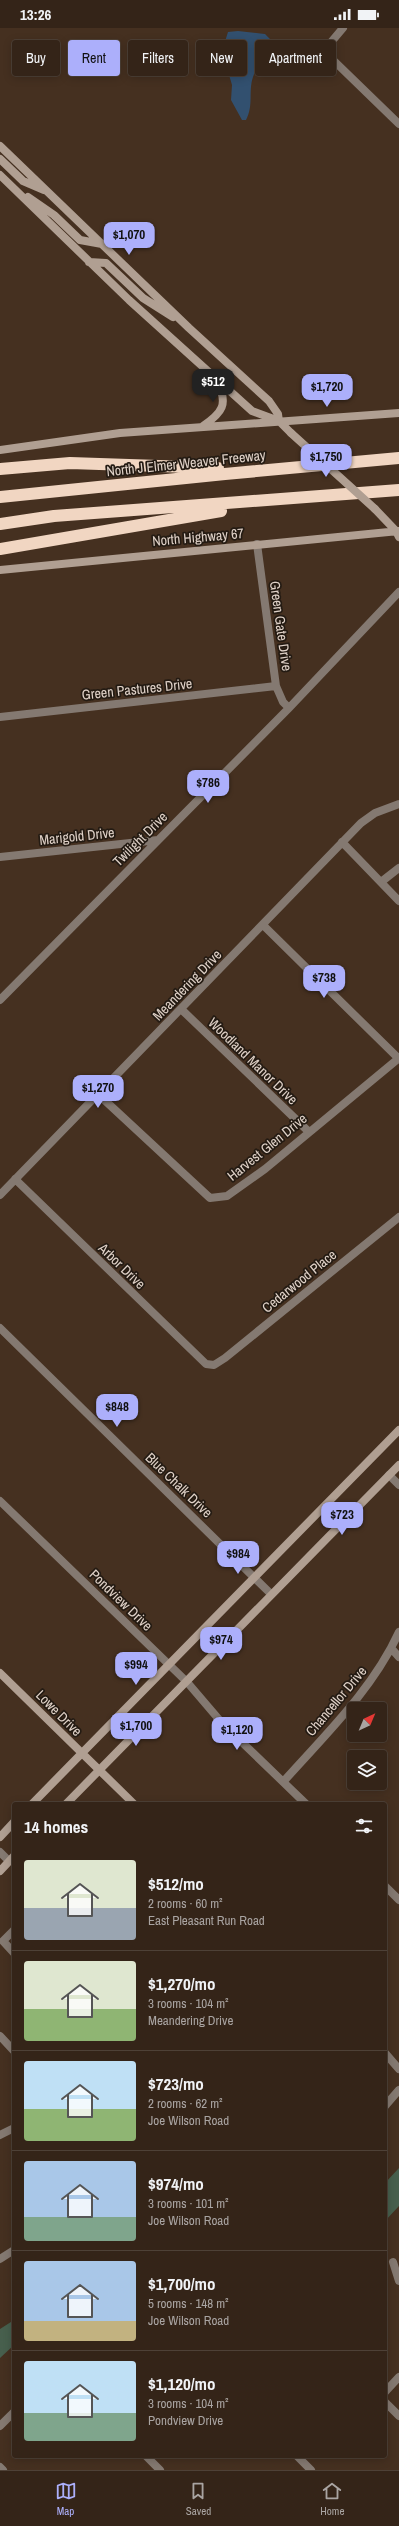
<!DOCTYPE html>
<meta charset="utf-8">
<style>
body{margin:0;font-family:"Archivo Narrow",sans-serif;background:#3f3025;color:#f1f3f6;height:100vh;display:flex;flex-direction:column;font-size:15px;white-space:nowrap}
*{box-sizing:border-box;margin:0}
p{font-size:13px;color:#a9a4a2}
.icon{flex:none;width:22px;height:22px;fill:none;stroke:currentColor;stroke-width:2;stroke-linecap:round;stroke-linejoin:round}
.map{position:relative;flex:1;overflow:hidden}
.drawer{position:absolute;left:12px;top:1774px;width:375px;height:656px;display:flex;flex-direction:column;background:#342418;border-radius:4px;box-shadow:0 2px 10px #0003,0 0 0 1px #4e4137}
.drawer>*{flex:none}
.guide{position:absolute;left:12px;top:12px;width:375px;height:36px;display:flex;gap:8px}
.needle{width:26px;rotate:44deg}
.fabs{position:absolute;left:347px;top:1674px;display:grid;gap:8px}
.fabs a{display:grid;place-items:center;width:40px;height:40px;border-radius:4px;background:#342418;box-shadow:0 2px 10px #0003,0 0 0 1px #4e4137;font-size:20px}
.price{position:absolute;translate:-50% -34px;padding:0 9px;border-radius:8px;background:#acaffb;color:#111;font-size:13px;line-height:26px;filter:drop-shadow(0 1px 2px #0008)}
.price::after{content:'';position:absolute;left:50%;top:24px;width:12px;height:9px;margin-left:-6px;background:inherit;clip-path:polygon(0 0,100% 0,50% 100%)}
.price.selected{background:#222;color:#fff}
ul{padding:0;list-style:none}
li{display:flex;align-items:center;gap:12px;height:100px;padding:0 12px}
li+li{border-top:1px solid #4e4137}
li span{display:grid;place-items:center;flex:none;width:112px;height:80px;border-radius:4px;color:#555}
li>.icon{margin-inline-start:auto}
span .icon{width:48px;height:48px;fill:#fffc;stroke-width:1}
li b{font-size:17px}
h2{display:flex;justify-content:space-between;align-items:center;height:48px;padding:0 12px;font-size:17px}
.pill{padding:0 14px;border-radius:4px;background:#342418;box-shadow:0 2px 10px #0003,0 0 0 1px #4e4137;font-size:14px;line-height:36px}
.pill.selected{background:#acaffb;color:#111}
.status{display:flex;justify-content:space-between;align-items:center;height:28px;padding:0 20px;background:#342418;direction:ltr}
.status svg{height:11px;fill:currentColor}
.tabs{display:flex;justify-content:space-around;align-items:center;height:56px;border-top:1px solid #4e4137;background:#342418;font-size:11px;color:#a9a4a2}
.tabs a{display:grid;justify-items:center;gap:2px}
.tabs .selected{color:#acaffb}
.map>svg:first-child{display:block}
</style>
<div class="status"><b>13:26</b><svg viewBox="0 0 49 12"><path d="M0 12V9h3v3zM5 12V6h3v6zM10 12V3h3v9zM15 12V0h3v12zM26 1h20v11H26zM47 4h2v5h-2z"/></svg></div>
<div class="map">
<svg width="399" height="2442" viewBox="0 0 399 2442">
<rect width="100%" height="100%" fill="#453020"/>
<path fill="#475f4d" d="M399,2140V2178L385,2193V2155Z
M14,2292V2317L0,2330V2301Z"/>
<path fill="#32506f" d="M238,3L265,6L272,13C268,27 257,36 253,49C248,64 254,77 246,92H242L231,72L232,57L222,23L228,4Z"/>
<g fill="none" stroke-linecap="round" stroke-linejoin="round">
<path stroke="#847971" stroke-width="8" d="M343,0L327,19L331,30L399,96
M257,516L276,658L283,674L289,680
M0,689L276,658
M342,814L399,873
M0,829L158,812
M381,854L399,840
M263,897L398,1030
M0,972L289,680L399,564
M181,981L308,1103
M99,1067L210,1170L227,1168L265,1141L399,1030
M15,1151L206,1336L214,1337L225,1330L399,1189
M0,1167L361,795L375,785L399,776
M0,1300L271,1566
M389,1447L399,1457
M0,1473L187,1654L222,1695L306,1776
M391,1620L399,1629
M284,1753C326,1706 373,1661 399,1604
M0,1824L9,1833
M385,1858L399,1872
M14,1902L3,1913L14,1925
M0,2008L14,2023
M385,2025L399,2041
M385,2078L399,2062
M0,2107L14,2100
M0,2231L14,2222
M393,2234L399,2253
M385,2364L399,2349
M385,2374L399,2388
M0,2398L14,2384
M146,2428L160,2442
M297,2428L311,2442
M0,2439L3,2442"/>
<path stroke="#b09f92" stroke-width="8" d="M0,118L189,300L269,373L278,386L279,393
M0,131L23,153L44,162
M0,147L129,272L252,383L279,393L291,405
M28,169L54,187L80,212L102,216
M89,234L106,235L143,270L173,289
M203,398C222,385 229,376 217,354
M0,422L120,405L399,385
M375,481L396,503L399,509
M0,542L399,503
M0,1645L134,1776
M32,1776L399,1402
M66,1776L399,1437
M0,1809L14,1794
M0,1843L14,1828"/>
<path stroke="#f1d6c2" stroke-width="12" d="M0,441L70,435L218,440
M0,469L225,446L399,430
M0,496L54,488L399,462
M0,521L221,483"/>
<path stroke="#b09f92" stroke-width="8" d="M291,405L375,481"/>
</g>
<g text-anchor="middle" stroke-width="3.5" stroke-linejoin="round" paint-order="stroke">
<g font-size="14" fill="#e0d2c8" stroke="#241b13">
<text transform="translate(186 435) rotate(-6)" y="5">North J Elmer Weaver Freeway</text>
<text transform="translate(198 509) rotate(-5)" y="5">North Highway 67</text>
<text transform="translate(281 598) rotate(82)" y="5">Green Gate Drive</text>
<text transform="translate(137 661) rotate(-6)" y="5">Green Pastures Drive</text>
<text transform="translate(77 808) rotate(-6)" y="5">Marigold Drive</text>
<text transform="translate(140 811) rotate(-45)" y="5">Twilight Drive</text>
<text transform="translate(187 957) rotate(-46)" y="5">Meandering Drive</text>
<text transform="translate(253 1033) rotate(44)" y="5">Woodland Manor Drive</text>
<text transform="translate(267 1119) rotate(-39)" y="5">Harvest Glen Drive</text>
<text transform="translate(122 1238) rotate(44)" y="5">Arbor Drive</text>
<text transform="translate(299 1253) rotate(-39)" y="5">Cedarwood Place</text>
<text transform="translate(179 1457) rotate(44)" y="5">Blue Chalk Drive</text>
<text transform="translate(121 1572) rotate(44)" y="5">Pondview Drive</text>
<text transform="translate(336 1673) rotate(-50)" y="5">Chancellor Drive</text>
<text transform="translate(59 1685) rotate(45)" y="5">Lowe Drive</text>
</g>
</g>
</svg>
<div class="fabs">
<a><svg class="needle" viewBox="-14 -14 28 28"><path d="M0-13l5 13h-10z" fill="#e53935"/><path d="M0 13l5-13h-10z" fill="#a9a4a2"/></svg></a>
<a><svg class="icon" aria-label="layers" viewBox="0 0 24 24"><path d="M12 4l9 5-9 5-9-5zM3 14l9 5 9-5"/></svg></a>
</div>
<b class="price" style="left:129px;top:228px">$1,070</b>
<b class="price selected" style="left:213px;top:375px">$512</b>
<b class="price" style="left:327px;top:380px">$1,720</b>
<b class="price" style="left:326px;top:450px">$1,750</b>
<b class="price" style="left:208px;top:776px">$786</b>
<b class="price" style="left:324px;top:971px">$738</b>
<b class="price" style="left:98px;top:1081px">$1,270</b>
<b class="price" style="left:117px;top:1400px">$848</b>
<b class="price" style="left:342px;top:1508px">$723</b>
<b class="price" style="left:238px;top:1547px">$984</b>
<b class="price" style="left:221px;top:1633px">$974</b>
<b class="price" style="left:136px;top:1658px">$994</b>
<b class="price" style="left:136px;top:1719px">$1,700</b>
<b class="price" style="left:237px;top:1723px">$1,120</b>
<div class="guide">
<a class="pill">Buy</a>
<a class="pill selected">Rent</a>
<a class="pill">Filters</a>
<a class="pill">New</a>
<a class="pill">Apartment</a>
</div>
<section class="drawer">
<h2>14 homes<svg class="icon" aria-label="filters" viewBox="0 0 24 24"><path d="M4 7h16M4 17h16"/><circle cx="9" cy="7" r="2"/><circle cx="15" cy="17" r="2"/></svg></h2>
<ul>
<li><span style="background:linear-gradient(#dfe7d0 60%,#9aa5b1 0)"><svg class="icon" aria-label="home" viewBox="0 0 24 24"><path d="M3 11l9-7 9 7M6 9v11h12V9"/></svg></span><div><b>$512/mo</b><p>2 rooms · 60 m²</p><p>East Pleasant Run Road</p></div></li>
<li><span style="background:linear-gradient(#dfe7d0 60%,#8fb573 0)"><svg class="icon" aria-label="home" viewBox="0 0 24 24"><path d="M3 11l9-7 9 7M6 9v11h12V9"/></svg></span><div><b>$1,270/mo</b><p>3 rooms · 104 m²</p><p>Meandering Drive</p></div></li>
<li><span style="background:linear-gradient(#bfe0f5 60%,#8fb573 0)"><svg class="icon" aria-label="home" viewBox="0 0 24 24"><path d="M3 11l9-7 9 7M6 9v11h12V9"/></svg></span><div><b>$723/mo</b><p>2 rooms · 62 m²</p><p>Joe Wilson Road</p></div></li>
<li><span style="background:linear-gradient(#a9c7e8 70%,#7fa58c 0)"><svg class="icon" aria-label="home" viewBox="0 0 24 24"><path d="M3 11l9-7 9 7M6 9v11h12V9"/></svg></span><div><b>$974/mo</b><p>3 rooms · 101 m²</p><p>Joe Wilson Road</p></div></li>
<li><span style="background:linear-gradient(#a9c7e8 75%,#c2b280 0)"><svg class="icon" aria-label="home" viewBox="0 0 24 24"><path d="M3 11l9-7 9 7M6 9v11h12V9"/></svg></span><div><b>$1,700/mo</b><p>5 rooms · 148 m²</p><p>Joe Wilson Road</p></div></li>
<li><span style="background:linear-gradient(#bfe0f5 65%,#7fa58c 0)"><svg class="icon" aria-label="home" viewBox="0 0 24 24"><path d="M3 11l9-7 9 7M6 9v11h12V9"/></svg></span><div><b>$1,120/mo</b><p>3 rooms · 104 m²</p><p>Pondview Drive</p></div></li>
</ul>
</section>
</div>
<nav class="tabs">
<a class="selected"><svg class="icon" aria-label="map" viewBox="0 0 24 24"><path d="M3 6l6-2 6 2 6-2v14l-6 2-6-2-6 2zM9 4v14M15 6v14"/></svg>Map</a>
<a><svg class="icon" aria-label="saved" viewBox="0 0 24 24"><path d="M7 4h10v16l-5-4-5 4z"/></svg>Saved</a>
<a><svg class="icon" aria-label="home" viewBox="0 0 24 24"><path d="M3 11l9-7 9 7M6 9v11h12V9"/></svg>Home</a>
</nav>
